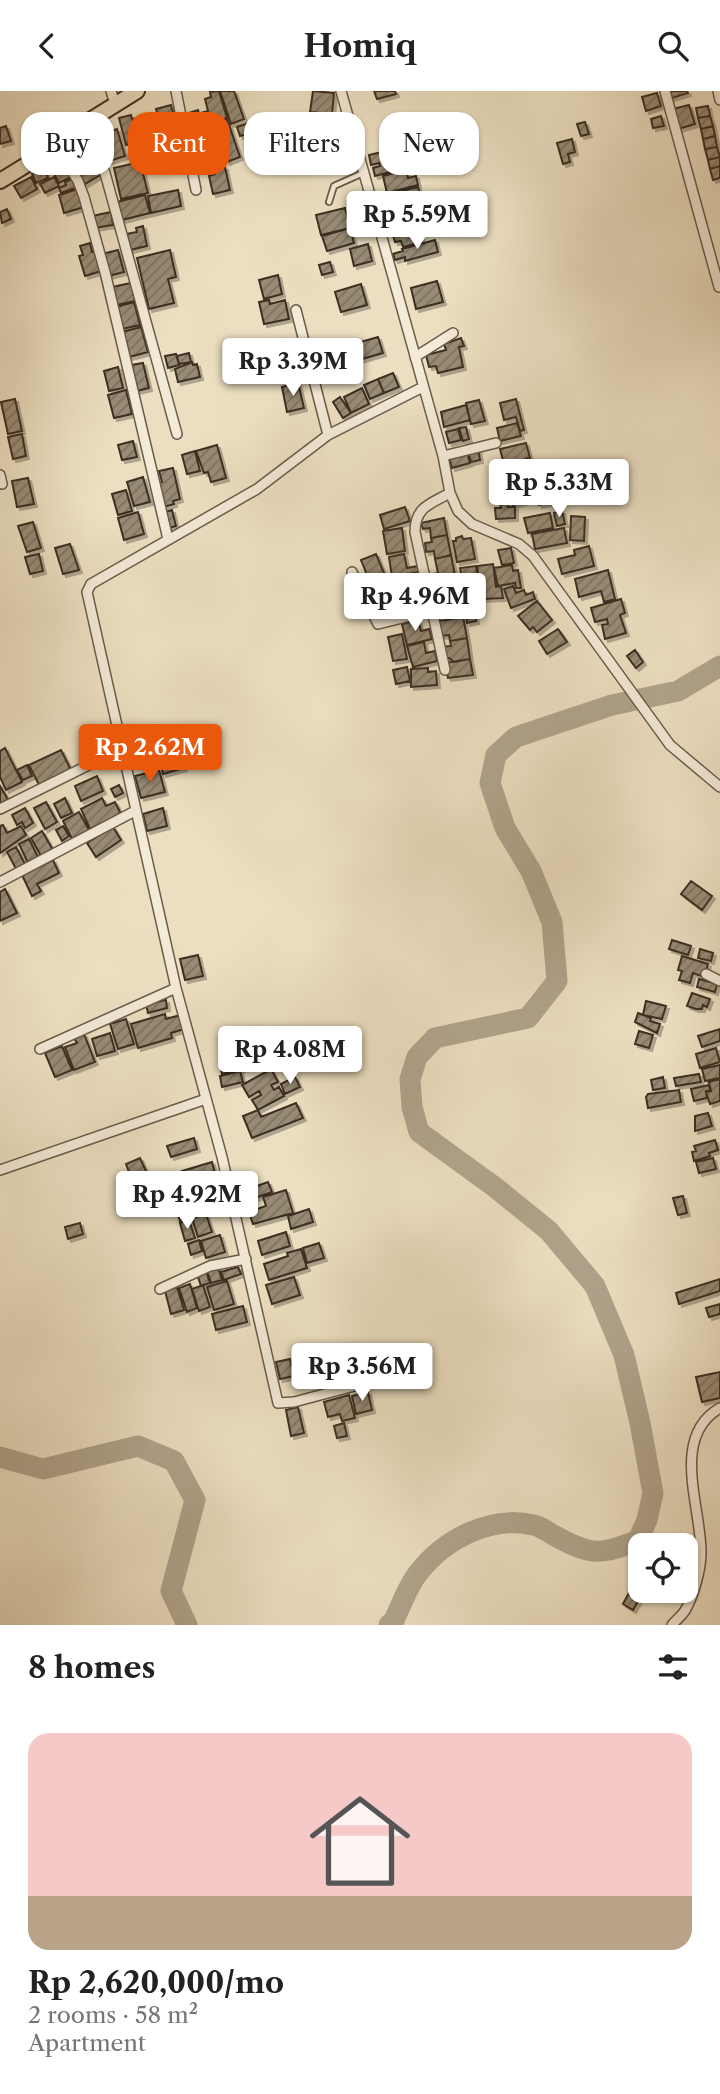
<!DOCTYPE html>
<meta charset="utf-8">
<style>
body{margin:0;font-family:"Libre Caslon Text",serif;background:#f6f6f6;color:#222;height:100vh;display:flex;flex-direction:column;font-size:26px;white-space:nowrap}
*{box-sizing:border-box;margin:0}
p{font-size:23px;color:#767676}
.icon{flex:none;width:38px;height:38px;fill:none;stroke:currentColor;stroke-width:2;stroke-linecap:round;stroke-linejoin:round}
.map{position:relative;height:1534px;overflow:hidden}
.details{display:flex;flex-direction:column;background:#fff;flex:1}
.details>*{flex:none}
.banner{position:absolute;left:21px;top:21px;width:679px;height:63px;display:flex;gap:14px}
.tools{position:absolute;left:628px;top:1442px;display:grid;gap:14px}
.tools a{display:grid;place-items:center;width:70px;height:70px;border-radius:14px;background:#fff;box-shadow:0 2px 5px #0004;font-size:35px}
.price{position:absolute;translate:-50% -60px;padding:0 16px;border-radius:7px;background:#fff;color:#222;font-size:23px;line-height:46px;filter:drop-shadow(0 2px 4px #0008)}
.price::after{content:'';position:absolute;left:50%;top:42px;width:21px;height:16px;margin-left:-10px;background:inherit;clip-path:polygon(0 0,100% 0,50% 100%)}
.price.current{background:#ea580c;color:#fff}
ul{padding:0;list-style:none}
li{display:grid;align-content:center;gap:14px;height:371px;padding:0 28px}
li span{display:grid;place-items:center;height:217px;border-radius:21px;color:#555}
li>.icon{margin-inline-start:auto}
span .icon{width:126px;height:126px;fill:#fffc;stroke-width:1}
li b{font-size:30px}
h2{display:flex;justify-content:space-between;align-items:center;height:84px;padding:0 28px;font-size:30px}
.pill{padding:0 24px;border-radius:21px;background:#fff;box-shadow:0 2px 5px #0004;font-size:24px;line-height:63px}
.pill.current{background:#ea580c;color:#fff}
header{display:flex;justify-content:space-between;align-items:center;height:91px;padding:0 28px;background:#fff;font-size:32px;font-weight:700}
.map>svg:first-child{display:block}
</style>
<header><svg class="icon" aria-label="back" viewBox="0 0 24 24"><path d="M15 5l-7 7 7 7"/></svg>Homiq<svg class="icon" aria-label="search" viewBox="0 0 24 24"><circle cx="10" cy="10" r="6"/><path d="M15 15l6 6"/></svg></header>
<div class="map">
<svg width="720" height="1534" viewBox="0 0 720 1534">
<defs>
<pattern id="building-hatch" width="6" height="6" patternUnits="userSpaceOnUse" patternTransform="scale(1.75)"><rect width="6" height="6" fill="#988b74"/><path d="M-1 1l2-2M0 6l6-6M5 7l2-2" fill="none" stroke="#7d725f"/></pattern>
<filter id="shadow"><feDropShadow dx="3" dy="3" stdDeviation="0" flood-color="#0004"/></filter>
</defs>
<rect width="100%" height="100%" fill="#ecdfc1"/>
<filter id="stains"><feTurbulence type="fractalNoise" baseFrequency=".00286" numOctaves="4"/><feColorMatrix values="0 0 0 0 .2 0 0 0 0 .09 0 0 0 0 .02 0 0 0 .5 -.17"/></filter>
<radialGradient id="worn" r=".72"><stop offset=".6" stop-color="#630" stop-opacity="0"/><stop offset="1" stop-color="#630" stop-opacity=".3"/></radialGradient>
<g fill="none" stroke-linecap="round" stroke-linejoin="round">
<path stroke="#b0a38b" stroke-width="21" d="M0,1366L43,1378L138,1355L174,1370L195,1409L171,1500L187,1534
M389,1534L394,1529C402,1513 408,1494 419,1481C445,1448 491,1424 533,1434C541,1435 549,1442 557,1446C591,1465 603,1464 638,1449L647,1429L653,1402L640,1332L624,1264L595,1195L549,1140L496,1097L419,1041L412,1016L410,988L417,966L435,947L528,927L557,890L552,831L531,780L505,737L490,692L496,664L516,646L612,614L678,600L720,575"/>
</g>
<path fill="url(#building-hatch)" stroke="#3d2f21" stroke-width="2" filter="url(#shadow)" d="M219,0L227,27L219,30L220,36L207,40L201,22L208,20L205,8L211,6L210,1Z
M220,0H234L244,28L231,33Z
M313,0L334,2L332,23L310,21Z
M374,0H395L396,3L377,8Z
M670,0H687L688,2L672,7Z
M657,2L661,15L646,20L642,6Z
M171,14L177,37L181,36L185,52L169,56L166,48H164L156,18Z
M689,14L695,33L678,38L673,18Z
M708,15L710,25L698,27L696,17Z
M198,19L205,41L190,45L183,24Z
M131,24L138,51L126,54L119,27Z
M151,24L156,42L161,40L165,56L144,62L134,28Z
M661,25L664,35L653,37L651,28Z
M710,25L713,35L701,38L698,27Z
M227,28L240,66L227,71L215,38L222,36L220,30Z
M585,31L589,43L581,45L577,33Z
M249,32L252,42L240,45L237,36Z
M6,35L11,50L0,53V37Z
M713,35L715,45L703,48L701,38Z
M117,38L125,65L103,72L95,45Z
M215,39L220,54L198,61L193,46Z
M341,39L344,47L327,53L324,44Z
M715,45L717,56L705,58L703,48Z
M572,48L575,61L568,63L570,71L563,73L557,52Z
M85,49L96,66L77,77L67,60Z
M331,53L334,63L310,68L308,58Z
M410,53L416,74L375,85L373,77L380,75L379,72L371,74L369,64L382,61L384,67L398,63L397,57Z
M717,56L720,66L708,69L705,58Z
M164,57L167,68L158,70L155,60Z
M59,61L73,85L59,92L46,68Z
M720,66V75L710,78L708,69Z
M95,70L102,83L85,93L78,80Z
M140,71L148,102L121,108L114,77Z
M720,75V87L713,89L710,78Z
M225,76L230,99L213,103L209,85L215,83L214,78Z
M45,78L48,87L36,92L32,83Z
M406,79L408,87L416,85L418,94L387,102L383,85Z
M31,86L37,98L21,107L14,95Z
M54,86L59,95L45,102L40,93Z
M74,87L78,96L61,102L59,97L66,94L65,91Z
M418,96L423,116L390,124L386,111L392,110L390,103Z
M78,98L84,116L64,122L59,104Z
M178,99L181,115L151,122L148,105Z
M145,104L150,122L122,129L117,111Z
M345,117L350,137L321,144L316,124Z
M7,118L11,128L2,132L0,121Z
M410,120L413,132L396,136L393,125Z
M111,121L113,134L94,137L92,125Z
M418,134L422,151L403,156L401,150L395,151L392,141Z
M143,135L147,155L130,159L126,143L137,141L136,137Z
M350,137L354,152L327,160L322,145Z
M435,149L438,161L405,170V166L395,169L393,163L403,160L402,158Z
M90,152L92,161L95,160L101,180L85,185L79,165L83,164L80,155Z
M368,153L372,170L354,175L350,158Z
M118,159L124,181L108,185L102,163Z
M170,159L176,186L168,188L174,212L149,218L137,167Z
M330,171L333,181L322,184L319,174Z
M278,184L282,203L264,208L259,189Z
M437,190L443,211L416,218L411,197Z
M131,192L135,210L117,214L112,196Z
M361,193L367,214L341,221L335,201Z
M269,209L270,213L285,209L289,228L264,233L259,211Z
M134,211L140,234L122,238L116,216Z
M141,236L148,261L129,266L122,241Z
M378,246L383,262L352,271L347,255Z
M461,247L464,255L459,256L463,276L438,282L436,275L429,276L426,264L446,259L444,253Z
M280,248L282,253L296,250L299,264L284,267L285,271L276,274L270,250Z
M189,262L191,271L179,273L177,265Z
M176,263L179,274L168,277L165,265Z
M192,271L193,274L197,273L200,286L178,291L175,278Z
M143,272L149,297L137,300L131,274Z
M118,276L123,297L109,300L104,280Z
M393,282L399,296L384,302L378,288Z
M378,288L384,302L370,308L364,294Z
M298,292L304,317L287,321L282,296Z
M362,297L369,313L351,322L344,306Z
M126,299L132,323L114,327L108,304Z
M340,306L351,322L343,327L333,311Z
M15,308L22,340L8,343L1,311Z
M516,308L524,339L520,340L516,326L504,329L500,312Z
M479,309L485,330L471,333L466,312Z
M466,314L470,329L444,336L441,321Z
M517,332L521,345L500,350L497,337Z
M466,336L469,348L463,350L459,337Z
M458,338L461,349L449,352L446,341Z
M22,343L26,365L13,368L8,346Z
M133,350L137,366L122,369L118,354Z
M526,352L530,367L525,368L527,377L513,381L511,371L504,373L500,358Z
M217,354L226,387L211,391L208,381L204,382L196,360Z
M478,357L480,369L471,371L468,359Z
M195,360L200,380L187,383L182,364Z
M467,361L470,372L452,377L449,366Z
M173,377L180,408L173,410L174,413L163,416L158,392L162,391L159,380Z
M550,384L554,397L558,396L562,408L539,414L533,389Z
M143,386L150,411L134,415L127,391Z
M519,386L526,410L513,414L509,402L504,403L500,391Z
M28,387L34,413L17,416L12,390Z
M126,399L132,420L118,424L112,403Z
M507,411L508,416H515V427L496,428L495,417H501L500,412Z
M405,416L410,430L384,438L380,424Z
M172,419L176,435L169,437L165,421Z
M562,420L565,433L557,435L554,422Z
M138,421L144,443L124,449L118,427Z
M550,422L553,437L528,442L524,427Z
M571,425L585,426L584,450L570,449Z
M444,427L447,444L431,447L430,437L423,438L421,432Z
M33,431L41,457L27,461L18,435Z
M402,437L405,460L387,463L383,440Z
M564,437L567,452L535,458L532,443Z
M447,444L451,464L435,468L434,460L426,461L425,452L432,451L431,447Z
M462,445L463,448L471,447L475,468L457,471L453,450H456V447Z
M70,453L79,479L63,483L55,457Z
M589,455L594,475L562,483L558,468L575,464L574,459Z
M511,457L514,472L502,474L498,459Z
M39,463L43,480L30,483L25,466Z
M376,463L389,494L374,500L372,495L365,498L363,492L369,489L361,469Z
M404,463L407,477L418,475L419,481L392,486L389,466Z
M451,464L458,500L442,503L440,494L431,496L429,484L438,482L435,468Z
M493,473L496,496L501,495L503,507L482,508L477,475Z
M512,474L513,480L518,479L521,497H516L515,492L498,495L494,477Z
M476,475L479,496L464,498L460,477Z
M608,479L615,508L604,511L601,500L579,506L575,488Z
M408,484L410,493L421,491L422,496L412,498L413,503L397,506L393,487Z
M513,495L516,502L524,499L526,504L533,501L535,508L511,517L504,498Z
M390,496L396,512L391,514L395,525L378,530L375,520L381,518L375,501Z
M458,500L463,526L446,529L445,524L437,525L436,515L443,513L442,503Z
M414,504L415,509L425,507L427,515L417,517V520L396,527L394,515L399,514L397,507Z
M621,508L625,522L620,524L626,542L605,548L602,534L608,533L607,528L595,531L591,517Z
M537,510L552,529L537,541L533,536L530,539L518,525Z
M473,513L476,530L467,532L465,514Z
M463,526L467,547L450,550L449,544L442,545L439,530Z
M418,529L421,540L429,538L432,548L407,554L402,533Z
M558,538L567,551L547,563L539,550Z
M402,543L407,568L393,570L388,546Z
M467,547L470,568L454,571L449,567H444L442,556L451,555L450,550Z
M424,551L426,562L435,560L437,570L413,576L407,555Z
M635,559L643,571L636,577L627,565Z
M470,568L473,584L448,587L445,572Z
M407,576L410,590L396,593L393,579Z
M428,577V581L436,580L437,594L411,596V578Z
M5,657L22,691L6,699L0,686V660Z
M61,659L71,679L39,694L29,674Z
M181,665L184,677L163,683L160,671Z
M27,674L32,685L23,689L17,679Z
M159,679L165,701L141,707L135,685Z
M97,685L103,700L81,710L75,695Z
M119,694L123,702L115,706L111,698Z
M0,695L10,712L0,717Z
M65,707L72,722L61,727L54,713Z
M102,707L106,715L115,711L121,723L90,738L81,718Z
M46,711L57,731L45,738L34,717Z
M25,717L33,732L25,737L22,731L17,734L12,724Z
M163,717L167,735L147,740L143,723Z
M79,721L89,739L72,748L63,730Z
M3,734L7,742L21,735L26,744L0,762V735Z
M63,735L69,745L62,750L56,739Z
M113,736L121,749L96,766L87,752Z
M42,740L53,759L41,765L31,747Z
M29,748L38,766L28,772L19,753Z
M16,756L25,773L16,778L7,761Z
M53,769L59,782L37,793L41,800L32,805L22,784Z
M691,790L712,805L702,819L681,803Z
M5,798L17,822L0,830V801Z
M672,849L691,855L688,864L669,858Z
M700,858L713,862L711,870L698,867Z
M198,864L203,885L185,889L180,868Z
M682,865L708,873L704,886L693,882L690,892L679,889L682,880L678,879Z
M699,888L717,893L715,901L697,896Z
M692,902L710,908L707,916L703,914L702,918H696L687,915Z
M166,909L167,917L148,922L146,913Z
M646,910L666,915L662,928L643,924Z
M638,922L651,927L650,930L660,933L657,942L635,931Z
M165,923L166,928L180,924L184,938L171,942L172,947L138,957L131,933Z
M126,928L134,953L118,958L110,933Z
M720,938V950L702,956L698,945Z
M639,940L653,944L649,957L635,953Z
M110,942L115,960L97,965L92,948Z
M84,943L95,971L74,979L65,956L77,952L74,947Z
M62,955L72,979L55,986L45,962Z
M716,957L720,971L700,977L696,963Z
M239,966L242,978L222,983L219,970Z
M720,974V987L705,990L702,978Z
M271,978L278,991L271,994L274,999L279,996L284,1005L258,1019L252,1009L261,1004L259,1000L249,1006L242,994Z
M240,980L243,991L222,996L220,985Z
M699,983L701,991L676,995L674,987Z
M295,986L300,996L285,1003L281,993Z
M663,986L665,997L653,999L651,989Z
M720,988V1010L710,1013L706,1001L711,1000L709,991Z
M709,994L710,1000H706L707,1007L694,1010L691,998Z
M679,999L681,1011L648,1017L646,1006L648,1003Z
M296,1012L303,1027L252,1047L243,1025L258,1019L261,1026Z
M708,1022L712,1035L695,1040V1025Z
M194,1047L197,1058L171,1066L167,1055Z
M715,1049L718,1059L709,1062L710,1065L694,1070L692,1061L696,1060L694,1055Z
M140,1067L146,1080L131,1086L126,1073Z
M713,1067L716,1078L699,1082L696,1071Z
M212,1071L218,1094L188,1103L182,1080Z
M268,1091L272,1101L244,1111L240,1101Z
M286,1099L293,1122L253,1133L249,1121L266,1115L263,1106Z
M683,1105L687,1122L678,1124L673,1107Z
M206,1108L209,1120L194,1125L190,1113Z
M309,1118L313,1131L291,1138L288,1125Z
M190,1119L192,1126L180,1130L178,1123Z
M206,1123L212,1141L198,1146L192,1127Z
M189,1129L195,1147L185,1150L180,1132Z
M80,1132L83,1143L68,1148L65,1136Z
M286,1141L290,1155L262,1164L258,1150Z
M220,1144L225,1161L206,1167L201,1150Z
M199,1149L202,1160L191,1164L188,1153Z
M319,1152L324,1167L307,1172L303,1157Z
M301,1158L307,1177L269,1189L264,1173L288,1165L287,1162Z
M218,1176L222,1189L211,1192L207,1180Z
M238,1176L241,1183L224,1189L221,1181Z
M206,1180L210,1192L201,1195L197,1183Z
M294,1186L300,1204L272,1213L266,1194Z
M720,1188V1200L679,1213L676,1202Z
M227,1190L234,1213L214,1219L207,1196Z
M190,1193L197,1217L187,1221L179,1197Z
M203,1194L210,1216L199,1220L192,1198Z
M177,1196L184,1219L171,1223L165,1200Z
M720,1213V1223L709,1226L706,1217Z
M243,1215L247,1231L216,1239L212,1223Z
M327,1258L332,1278L298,1286L294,1266Z
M373,1267L376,1279L359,1283L356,1271Z
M290,1268L294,1285L280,1288L276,1271Z
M353,1277L356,1289L340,1293L337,1281Z
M335,1281L338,1294L327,1297L323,1284Z
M720,1281V1307L702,1311L696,1286Z
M368,1301L372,1319L356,1323L352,1305Z
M349,1304L355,1327L342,1330L340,1323L328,1326L324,1311Z
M298,1316L304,1342L291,1345L286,1319Z
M344,1332L347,1345L337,1347L334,1335Z
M629,1502L639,1508L633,1519L623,1513Z"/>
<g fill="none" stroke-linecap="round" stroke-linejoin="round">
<g stroke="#695b49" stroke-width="8">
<path id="lane" d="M329,111L334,95L363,82"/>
</g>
<g stroke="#695b49" stroke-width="12">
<path id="street" d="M111,0L115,13
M176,0L196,99
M341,0L443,365L450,402L458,420L472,433L519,453L533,465L670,654L720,696
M665,0L719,196
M718,0L720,9
M84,33L105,82L177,343
M57,55L78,90L84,106L105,181L168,448
M296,219L328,344
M415,266L453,242
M443,365L496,352
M0,384L2,393
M352,481L378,533L431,520
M445,579L415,441C415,416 430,413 450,402
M0,718L121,658
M0,791L135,720
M706,883L720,890
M40,958L176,897
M0,1079L206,1008
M160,1198L210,1175L246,1168
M358,1294L294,1311L278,1312L222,1066L176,897L87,501L91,493L257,398L328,344L423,296
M672,1534C676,1529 683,1524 686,1518C694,1503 701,1479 701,1461C701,1415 670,1346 720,1317"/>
</g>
<g stroke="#3d2f21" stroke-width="18">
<path id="primary" d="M0,90L57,55L84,33L137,0"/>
</g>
<use href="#lane" stroke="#f3ead7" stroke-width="4.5"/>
<use href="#street" stroke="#f3ead7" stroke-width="9"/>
<use href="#primary" stroke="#ecdfc1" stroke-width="14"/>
</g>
<rect width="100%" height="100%" filter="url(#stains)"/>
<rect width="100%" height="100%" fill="url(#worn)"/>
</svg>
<div class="tools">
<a><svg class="icon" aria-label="locate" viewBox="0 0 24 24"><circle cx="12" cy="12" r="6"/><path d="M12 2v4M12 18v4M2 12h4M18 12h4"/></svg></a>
</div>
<b class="price" style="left:417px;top:160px">Rp 5.59M</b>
<b class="price" style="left:293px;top:307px">Rp 3.39M</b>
<b class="price" style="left:559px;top:428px">Rp 5.33M</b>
<b class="price" style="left:415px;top:542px">Rp 4.96M</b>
<b class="price current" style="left:150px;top:693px">Rp 2.62M</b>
<b class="price" style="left:290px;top:995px">Rp 4.08M</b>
<b class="price" style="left:187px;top:1140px">Rp 4.92M</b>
<b class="price" style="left:362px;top:1312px">Rp 3.56M</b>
<div class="banner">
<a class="pill">Buy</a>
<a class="pill current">Rent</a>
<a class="pill">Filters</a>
<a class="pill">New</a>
</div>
</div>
<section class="details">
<h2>8 homes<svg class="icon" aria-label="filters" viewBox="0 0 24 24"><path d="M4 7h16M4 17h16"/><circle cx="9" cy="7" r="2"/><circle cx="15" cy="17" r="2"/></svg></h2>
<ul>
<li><span style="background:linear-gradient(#f6c9c9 75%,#b9a48a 0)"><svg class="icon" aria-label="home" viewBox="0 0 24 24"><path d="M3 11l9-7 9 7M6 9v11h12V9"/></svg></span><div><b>Rp 2,620,000/mo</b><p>2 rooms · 58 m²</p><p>Apartment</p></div></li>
</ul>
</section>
